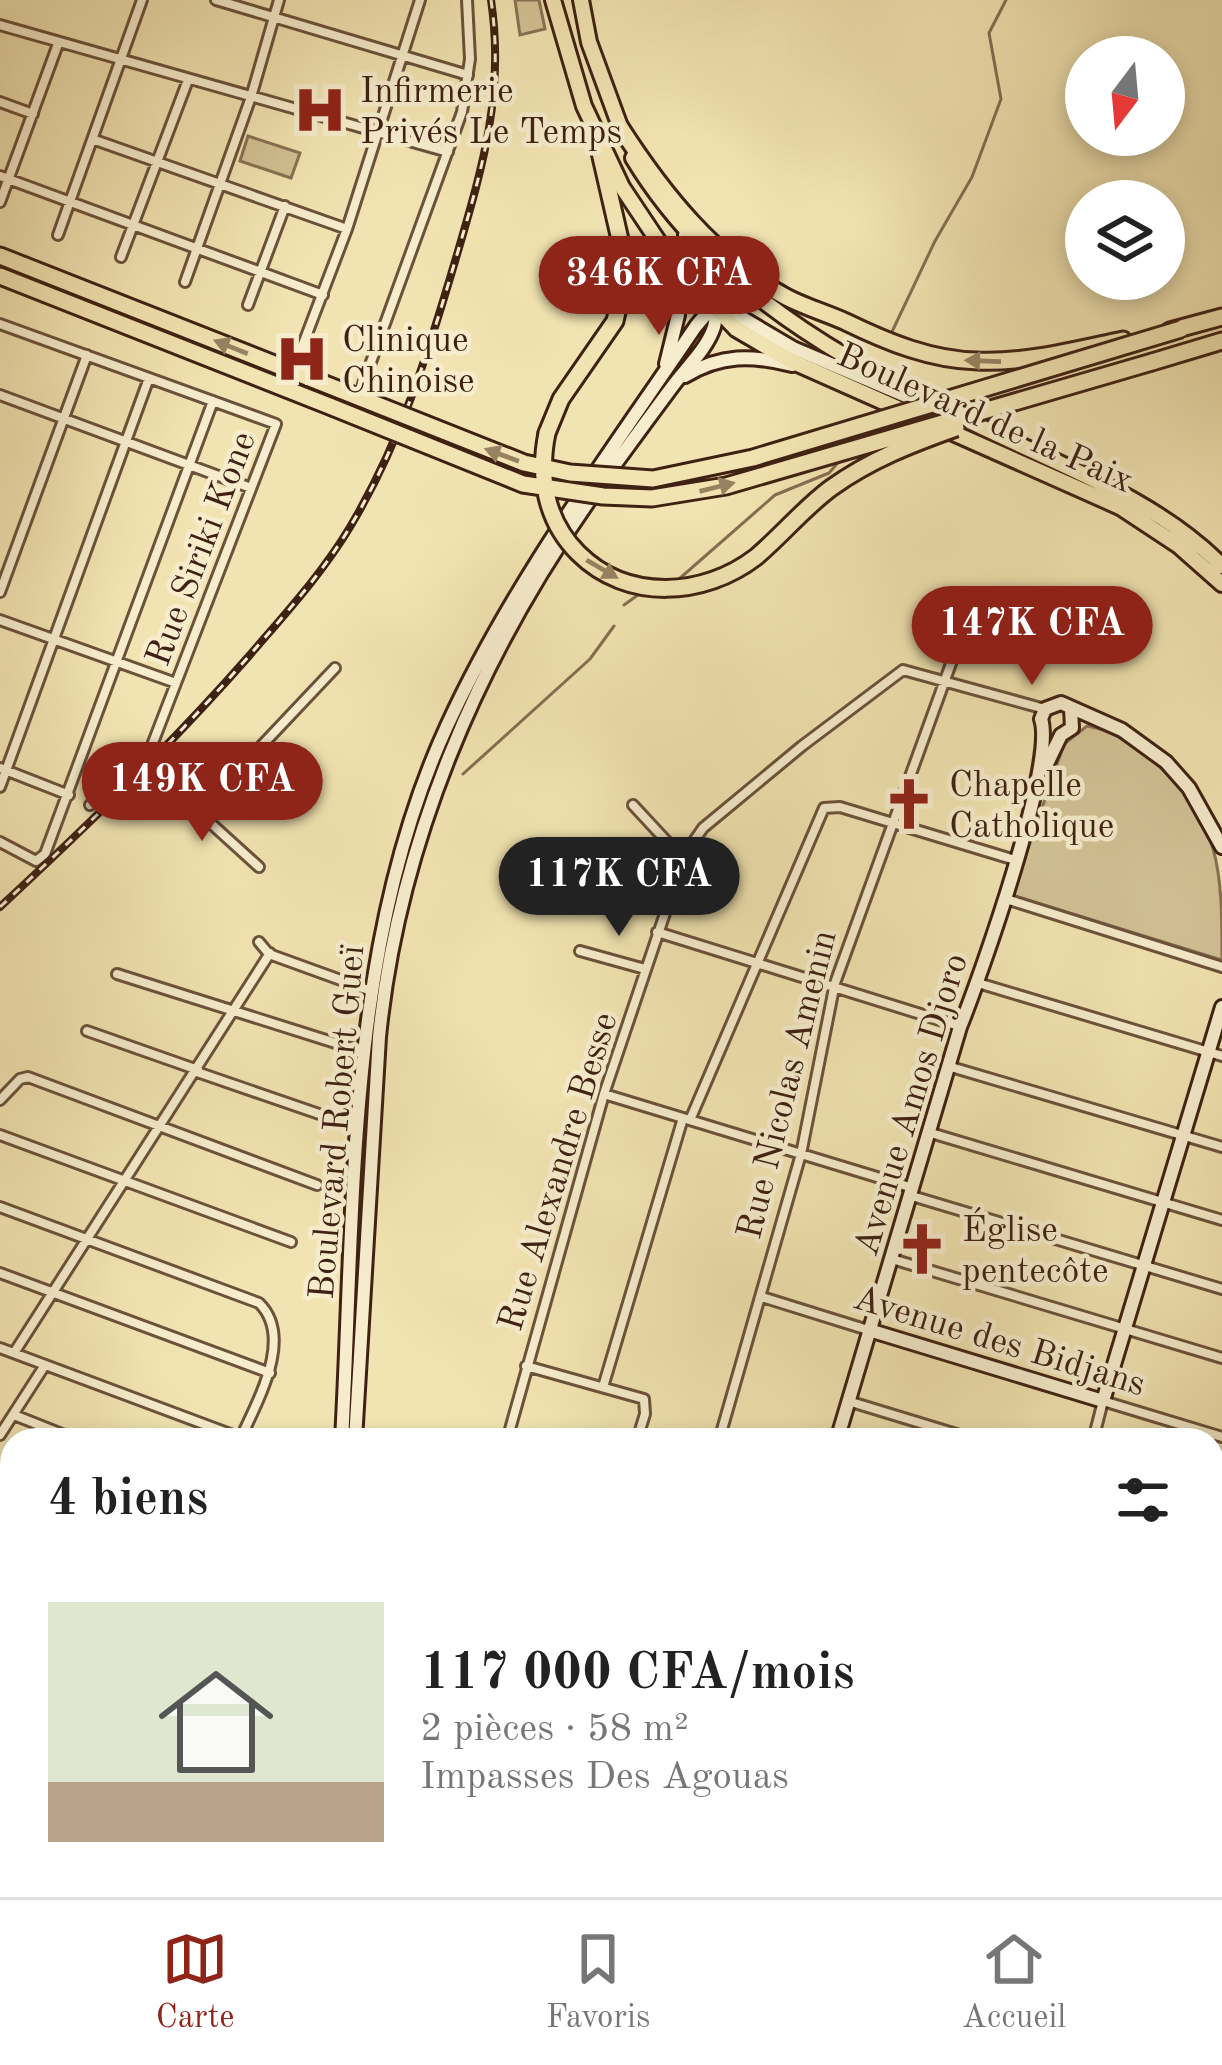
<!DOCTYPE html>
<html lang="fr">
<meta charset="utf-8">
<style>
body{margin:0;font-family:"Old Standard TT",serif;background:#f2f2f2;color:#222;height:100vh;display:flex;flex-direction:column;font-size:45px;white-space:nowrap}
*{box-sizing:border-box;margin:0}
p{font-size:39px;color:#767676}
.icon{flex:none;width:66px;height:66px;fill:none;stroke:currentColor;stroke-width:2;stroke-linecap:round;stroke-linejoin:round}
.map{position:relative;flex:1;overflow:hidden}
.sheet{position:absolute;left:0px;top:1428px;width:1224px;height:471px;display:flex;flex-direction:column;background:#fff;border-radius:36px 36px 0 0;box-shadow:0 6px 18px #0003}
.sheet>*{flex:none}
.needle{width:78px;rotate:196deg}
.fabs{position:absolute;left:1065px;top:36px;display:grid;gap:24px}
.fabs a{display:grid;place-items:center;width:120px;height:120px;border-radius:50%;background:#fff;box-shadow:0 6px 18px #0003;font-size:60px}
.price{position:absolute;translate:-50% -102px;padding:0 27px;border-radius:42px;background:#8f2418;color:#fff;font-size:39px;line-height:78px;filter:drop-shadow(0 3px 6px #0008)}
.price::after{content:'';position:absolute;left:50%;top:72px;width:36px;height:27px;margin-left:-18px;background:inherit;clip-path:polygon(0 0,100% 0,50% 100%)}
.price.on{background:#222;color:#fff}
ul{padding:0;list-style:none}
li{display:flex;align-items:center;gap:36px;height:300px;padding:0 48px}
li+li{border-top:3px solid #e0e0e0}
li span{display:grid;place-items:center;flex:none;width:336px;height:240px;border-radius:0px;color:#555}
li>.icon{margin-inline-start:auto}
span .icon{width:144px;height:144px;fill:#fffc;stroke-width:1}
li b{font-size:51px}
h2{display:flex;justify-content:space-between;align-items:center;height:144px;padding:0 48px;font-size:51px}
.dock{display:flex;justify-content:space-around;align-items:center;height:168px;border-top:3px solid #e0e0e0;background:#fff;font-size:33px;color:#767676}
.dock a{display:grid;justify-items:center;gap:6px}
.dock .on{color:#8f2418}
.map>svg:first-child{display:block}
</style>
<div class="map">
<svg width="1222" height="1897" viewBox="0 0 1222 1897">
<rect width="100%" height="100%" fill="#f2e4b2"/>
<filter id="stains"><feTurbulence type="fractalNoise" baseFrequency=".00167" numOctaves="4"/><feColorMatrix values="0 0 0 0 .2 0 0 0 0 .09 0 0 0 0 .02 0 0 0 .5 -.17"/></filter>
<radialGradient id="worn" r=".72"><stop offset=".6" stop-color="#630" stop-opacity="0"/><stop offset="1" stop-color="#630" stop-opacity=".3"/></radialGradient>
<path fill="#d3c397" stroke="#887254" stroke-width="3" d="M515,0H539L545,29L520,35Z
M248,136L300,153L291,178L240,161Z
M1087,726C1115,731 1130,744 1152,760C1222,819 1222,873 1222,960L1012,895L1064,744Z"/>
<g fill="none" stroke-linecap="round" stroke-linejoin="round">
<path stroke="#856e52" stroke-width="3" d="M890,336L935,241L972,177L1001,99L989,33L1006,0
M679,579L775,495L829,473L842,458
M624,605L642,592
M463,774L590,659L614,626"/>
<g stroke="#6b523a" stroke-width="14">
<path id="street" d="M216,0L468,75
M0,25L448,152
M0,102L33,114
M95,140L347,229
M0,176L323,295
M0,202L58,44
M58,235L142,0
M121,257L188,80
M185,282L251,97L279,0
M248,305L285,206
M0,324L276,424L149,753L90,805
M302,347L347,229L420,0
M363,384L462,112L470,59L467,0
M0,395L251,488
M0,592L87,355
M0,620L176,683
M0,768L69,795
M0,787L149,378
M173,789L259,867
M633,805L683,859
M199,812L335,668
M0,842L36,861L45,854L213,401
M1006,899L1222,967
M657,932L959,1026
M259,942L269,954L371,991
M580,951L645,969
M117,974L364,1052
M978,983L1222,1056
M87,1031L198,1070
M951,1067L1222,1147
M197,1072L322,1115
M604,1094L913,1188
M0,1100L20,1079L28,1077L317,1185
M690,1120L824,808L840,807L1015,860
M931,1133L1222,1220
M0,1135L291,1242
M912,1196L1222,1289
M0,1207L259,1303C295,1338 256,1403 240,1440
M892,1259L1222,1358
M0,1273L270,1373
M762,1297L868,1330
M0,1348L241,1438
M14,1353L270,953
M526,1366L644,1399L645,1414L637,1440
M603,1387L683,1118
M848,1401L976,1440
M14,1415L77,1440
M0,1435L45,1365
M507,1440L604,1094L685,854L703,828L802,746L903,670L1045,709
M719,1440L801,1154L835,983L961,636
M1093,1440L1103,1401L1222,1437
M0,1481L12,1487
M1212,1508L1222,1512
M1212,1581L1222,1549
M0,1582L12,1599
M1212,1656L1222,1658
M0,1684L12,1675
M1212,1713L1222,1703
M0,1758L12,1757
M1212,1801L1222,1803
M0,1832H12
M1212,1868L1222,1872
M327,1887L329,1897
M516,1887L546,1897
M765,1887L798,1897
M0,1888L10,1897
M60,1897L155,1887
M504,1897L507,1887
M584,1897L587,1887
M951,1897L954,1887
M1018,1897L1028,1887"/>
</g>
<g stroke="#3e2112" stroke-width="18">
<path id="secondary" d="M656,241L678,315L666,364
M717,311L739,316L793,348L927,405
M685,376C721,354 752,355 792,365
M1045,768L1061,735L1072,728L1071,709
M869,1330L1103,1401L1222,1007
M342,1440C355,1204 346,945 447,726C513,582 608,456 696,326L707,313L716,311
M355,1440L379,1037C398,846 477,661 586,505C614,465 643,426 672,387C685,369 707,349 714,327C724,291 705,262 685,235
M837,1440L960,1027C981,975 1056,763 1041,719L1045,709L1061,703L1122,730L1166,762L1189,788L1222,847
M410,1887L412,1897
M420,1887L422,1897
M716,1897L719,1887"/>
</g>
<g stroke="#3e2112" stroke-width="20">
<path id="primary" d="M553,0L584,106L622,187L670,259L736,329L789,360L1120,507L1179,546L1222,584
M581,0L589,42L622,132
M633,158C720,302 871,376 1018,444C1089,477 1166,509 1222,566"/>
</g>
<g stroke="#3e2112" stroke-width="21">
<path id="highway" d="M620,127C663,194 715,259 786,297C805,307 826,313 846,322C887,342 931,360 977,361C1027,363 1075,350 1123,340
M0,256L340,390
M0,276L332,407
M1170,331L1222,317
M1152,362L1222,341
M547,433L561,399L615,321L622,290L621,244L596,135"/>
</g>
<use href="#street" stroke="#f7edcd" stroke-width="8"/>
<use href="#secondary" stroke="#f7edcd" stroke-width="12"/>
<use href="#primary" stroke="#f2e4b2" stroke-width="14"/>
<use href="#highway" stroke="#f2e4b2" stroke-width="15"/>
<g stroke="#3e2112" stroke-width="8">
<path id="rail" d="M0,907C87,826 171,745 249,656C284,615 322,574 350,527C401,442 428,353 456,258C482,169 505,94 491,0"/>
</g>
<use href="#rail" stroke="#f7edcd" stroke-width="3" stroke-dasharray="9" stroke-linecap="butt"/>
<g stroke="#3e2112" stroke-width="21" stroke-linecap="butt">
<path id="highway-bridge" d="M340,390L524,463L570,473L653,479L753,458L1181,329
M332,407L523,484L603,496L652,498L726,486L1152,362
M547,433C538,477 546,521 578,553C627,602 704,597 756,557C782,535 804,508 831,488C870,460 911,444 956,428"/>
</g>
<use href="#highway-bridge" stroke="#f2e4b2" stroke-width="15"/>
</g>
<defs><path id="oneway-solid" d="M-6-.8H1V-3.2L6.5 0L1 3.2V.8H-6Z" transform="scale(3)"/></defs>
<g fill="#988262">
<use href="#oneway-solid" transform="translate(231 347) rotate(-158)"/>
<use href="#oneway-solid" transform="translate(983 361) rotate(-178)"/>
<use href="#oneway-solid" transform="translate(502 455) rotate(-160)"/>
<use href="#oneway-solid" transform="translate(717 487) rotate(-14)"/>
<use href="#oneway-solid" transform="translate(602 569) rotate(30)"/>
</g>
<defs>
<g id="hospital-bare" transform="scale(4.14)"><path d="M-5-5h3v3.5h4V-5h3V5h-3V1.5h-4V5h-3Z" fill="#8f2418" stroke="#f7edcd" stroke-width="2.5" paint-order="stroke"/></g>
<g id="church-bare" transform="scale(4.14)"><path d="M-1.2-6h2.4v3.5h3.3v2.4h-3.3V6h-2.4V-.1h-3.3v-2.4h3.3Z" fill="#8f2418" stroke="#f7edcd" stroke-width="2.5" paint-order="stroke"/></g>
</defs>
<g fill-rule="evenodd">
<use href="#hospital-bare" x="320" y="110"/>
<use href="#hospital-bare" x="302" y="359"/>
<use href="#church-bare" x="909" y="804"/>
<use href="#church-bare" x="922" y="1249"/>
</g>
<g text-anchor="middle" stroke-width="9" stroke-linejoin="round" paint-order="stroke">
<g font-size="36" fill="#3e2112" stroke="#f7edcd" text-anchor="start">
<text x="360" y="102">Infirmerie<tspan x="360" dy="41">Privés Le Temps</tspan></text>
<text x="342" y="351">Clinique<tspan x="342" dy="41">Chinoise</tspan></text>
<text x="949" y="796">Chapelle<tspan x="949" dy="41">Catholique</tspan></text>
<text x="962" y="1241">Église<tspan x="962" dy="41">pentecôte</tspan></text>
</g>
<g font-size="36" fill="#3e2112" stroke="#f7edcd">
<text transform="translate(986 416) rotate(24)" y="13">Boulevard de la Paix</text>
<text transform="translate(199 548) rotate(-69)" y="13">Rue Siriki Kone</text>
<text transform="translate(785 1084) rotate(-76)" y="13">Rue Nicolas Amenin</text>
<text transform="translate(909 1104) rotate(-73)" y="13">Avenue Amos Djoro</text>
<text transform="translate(335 1122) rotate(-85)" y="13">Boulevard Robert Gueï</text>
<text transform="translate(556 1171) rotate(-73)" y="13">Rue Alexandre Besse</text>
<text transform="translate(1000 1339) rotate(17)" y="13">Avenue des Bidjans</text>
</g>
</g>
<rect width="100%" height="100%" filter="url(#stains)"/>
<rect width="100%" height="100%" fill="url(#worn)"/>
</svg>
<div class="fabs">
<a><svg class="needle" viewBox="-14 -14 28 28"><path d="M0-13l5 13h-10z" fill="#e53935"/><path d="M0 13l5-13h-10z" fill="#767676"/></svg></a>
<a><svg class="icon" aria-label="layers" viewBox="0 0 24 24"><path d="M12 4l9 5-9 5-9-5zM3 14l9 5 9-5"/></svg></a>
</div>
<b class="price" style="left:659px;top:338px">346K CFA</b>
<b class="price" style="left:1032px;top:688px">147K CFA</b>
<b class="price" style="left:202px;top:844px">149K CFA</b>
<b class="price on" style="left:619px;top:939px">117K CFA</b>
<section class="sheet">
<h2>4 biens<svg class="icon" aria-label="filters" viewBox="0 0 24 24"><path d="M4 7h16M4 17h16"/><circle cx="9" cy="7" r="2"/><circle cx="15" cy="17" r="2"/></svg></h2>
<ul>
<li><span style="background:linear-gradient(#dfe7d0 75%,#b9a48a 0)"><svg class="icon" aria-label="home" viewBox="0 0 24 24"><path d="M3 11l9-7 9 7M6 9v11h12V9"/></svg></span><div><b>117 000 CFA/mois</b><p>2 pièces · 58 m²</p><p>Impasses Des Agouas</p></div></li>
</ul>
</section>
</div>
<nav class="dock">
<a class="on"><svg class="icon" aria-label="map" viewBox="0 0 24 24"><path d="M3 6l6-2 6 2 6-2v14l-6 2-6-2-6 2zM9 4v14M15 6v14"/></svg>Carte</a>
<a><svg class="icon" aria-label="saved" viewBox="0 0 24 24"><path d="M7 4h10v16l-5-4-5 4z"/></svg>Favoris</a>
<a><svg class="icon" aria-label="home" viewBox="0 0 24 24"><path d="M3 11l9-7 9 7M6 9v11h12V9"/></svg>Accueil</a>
</nav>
